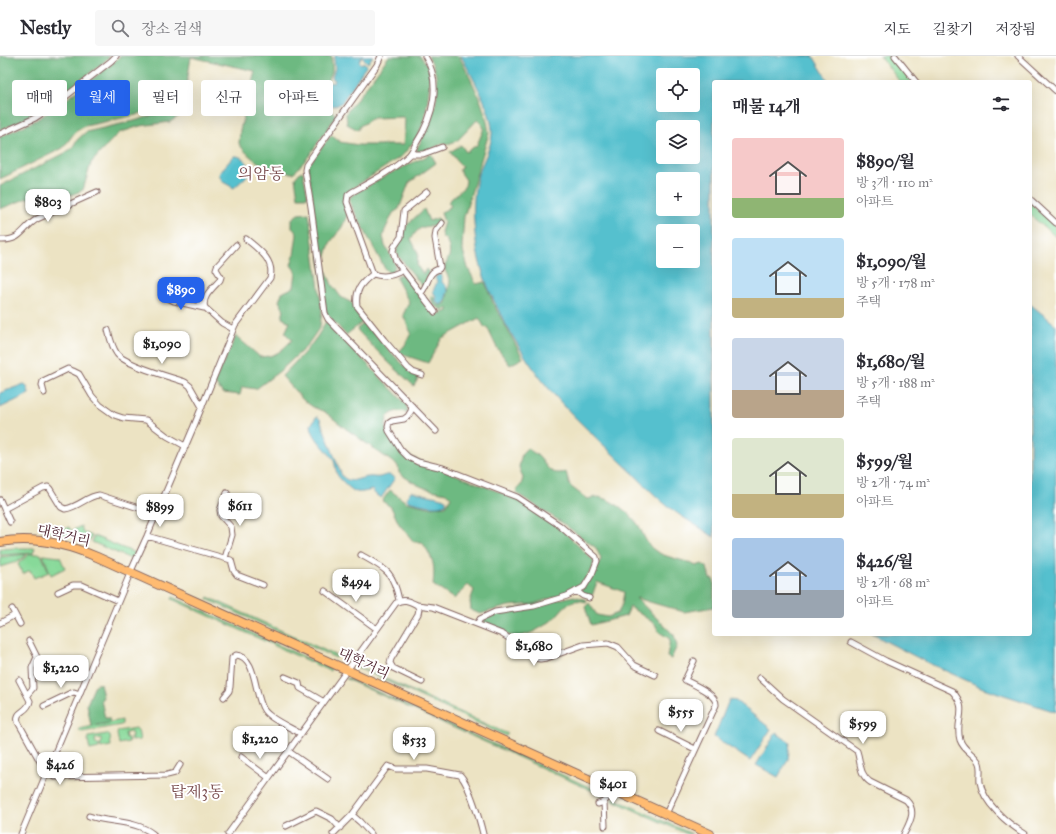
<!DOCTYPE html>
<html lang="ko">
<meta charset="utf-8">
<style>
body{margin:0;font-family:"IM FELL Great Primer","Noto Serif KR",serif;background:#f7f7f7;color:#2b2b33;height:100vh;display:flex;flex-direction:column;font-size:15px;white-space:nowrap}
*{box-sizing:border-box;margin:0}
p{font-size:13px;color:#7c7c81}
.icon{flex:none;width:22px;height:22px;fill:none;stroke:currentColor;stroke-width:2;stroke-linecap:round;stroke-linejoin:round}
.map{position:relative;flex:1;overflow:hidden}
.details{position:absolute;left:712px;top:24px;width:320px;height:556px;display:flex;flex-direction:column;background:#fff;border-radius:4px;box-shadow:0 4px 16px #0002}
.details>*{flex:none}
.guide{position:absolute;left:12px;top:24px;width:380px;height:36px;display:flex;gap:8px}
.controls{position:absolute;left:656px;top:12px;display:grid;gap:8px}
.controls a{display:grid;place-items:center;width:44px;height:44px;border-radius:4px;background:#fff;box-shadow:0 4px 16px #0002;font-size:20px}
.price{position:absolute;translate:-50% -34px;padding:0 9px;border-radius:8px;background:#fff;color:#222;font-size:13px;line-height:26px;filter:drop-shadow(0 1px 2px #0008)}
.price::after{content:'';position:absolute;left:50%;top:24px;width:12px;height:9px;margin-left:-6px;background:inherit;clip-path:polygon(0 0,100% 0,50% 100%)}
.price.selected{background:#2563eb;color:#fff}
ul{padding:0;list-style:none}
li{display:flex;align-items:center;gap:12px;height:100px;padding:0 20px}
li span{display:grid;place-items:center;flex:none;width:112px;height:80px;border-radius:4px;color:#555}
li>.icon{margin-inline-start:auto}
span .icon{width:48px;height:48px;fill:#fffc;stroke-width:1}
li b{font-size:17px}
h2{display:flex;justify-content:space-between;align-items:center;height:48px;padding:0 20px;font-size:17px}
.chip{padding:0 14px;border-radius:4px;background:#fff;box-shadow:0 4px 16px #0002;font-size:14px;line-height:36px}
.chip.selected{background:#2563eb;color:#fff}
header{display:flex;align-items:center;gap:24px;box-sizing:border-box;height:56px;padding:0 20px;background:#fff;border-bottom:1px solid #e1e1e2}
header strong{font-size:19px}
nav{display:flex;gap:22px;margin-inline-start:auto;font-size:14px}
.search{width:280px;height:36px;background:#f7f7f7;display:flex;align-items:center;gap:10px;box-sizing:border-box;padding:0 14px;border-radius:4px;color:#7c7c81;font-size:15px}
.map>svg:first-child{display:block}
</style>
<header>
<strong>Nestly</strong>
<div class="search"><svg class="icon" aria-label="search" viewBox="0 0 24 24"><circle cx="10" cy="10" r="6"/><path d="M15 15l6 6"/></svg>장소 검색</div>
<nav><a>지도</a><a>길찾기</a><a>저장됨</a></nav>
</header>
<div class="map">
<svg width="1056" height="778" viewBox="0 0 1056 778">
<rect width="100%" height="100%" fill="#fff"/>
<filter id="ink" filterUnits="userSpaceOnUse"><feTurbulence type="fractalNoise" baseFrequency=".025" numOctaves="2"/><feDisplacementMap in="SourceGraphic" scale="8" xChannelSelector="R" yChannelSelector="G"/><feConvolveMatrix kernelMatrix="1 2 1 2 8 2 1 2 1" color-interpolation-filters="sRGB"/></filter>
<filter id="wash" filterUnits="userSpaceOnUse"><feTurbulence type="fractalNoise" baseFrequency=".012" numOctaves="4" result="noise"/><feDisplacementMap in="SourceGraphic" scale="16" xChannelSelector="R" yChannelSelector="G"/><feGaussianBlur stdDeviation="0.9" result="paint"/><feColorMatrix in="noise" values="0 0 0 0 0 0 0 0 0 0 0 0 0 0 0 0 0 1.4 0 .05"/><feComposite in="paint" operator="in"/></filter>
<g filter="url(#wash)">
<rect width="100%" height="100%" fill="#ece3c3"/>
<path fill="#87d999" stroke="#687c62" d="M880,0H892L913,26H900Z
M1030,147L1056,170V181L1030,159Z
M81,470L83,476L92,480L90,485L68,479L42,474L43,472L64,473L69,471L71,475Z
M94,480L135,497V498L131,503L92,486Z
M17,492H35L33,497L0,499V493Z
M27,498L19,505L0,511V501Z
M29,498H41L49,516L34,522L30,514L23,518L18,508Z
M43,499L60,501L65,512L51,519Z
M173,541L331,613L330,615L172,543Z
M208,541L337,600L336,602L207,543Z
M357,610L508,678L506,680L356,611Z
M347,622L607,739L606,741L346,623Z
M122,664V668L121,669L82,676L80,675L79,673Z
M136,672L138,674L140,684L131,685L130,681H132L131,676L125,677L126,682H128L129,686L119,688L117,678L118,675Z
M107,678L110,680L111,690L101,692L100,688L102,687L101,682L95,683L96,688H99V692L90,694L88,684L89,681Z
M613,742L692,778H687L612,744Z"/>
<path fill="#6db981" stroke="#5c6c56" d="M0,0H110L105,5L54,46L33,59L0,74Z
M120,0H332C331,5 333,11 332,16C329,27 315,36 323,48C326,54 333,54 336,60L309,100L294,117C272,117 252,106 239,88L240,74L255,15L191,1L182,58L170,66L140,70L119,77L108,88L91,107L83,134L66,141L42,147L28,142L0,153V130L65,97L72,92L77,84L86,76L134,65L174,53L175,49H163L136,59L85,70L75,76L63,92L0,123V81L36,64L58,50L114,6Z
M389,0H420L429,11L430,27L425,63L417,82L402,100L347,136L344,143L347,160L342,171L330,187L325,203L326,214L332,229L341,241L352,247L364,265L346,279L326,257L316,169L308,110L331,79L340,86L358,89H403L405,64L403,61L373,62L360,70L358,74L347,68L346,57L372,23Z
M428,0H459C471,24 486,50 489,77L464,161L462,191L468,212L476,228L485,226L494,249L523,302L510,309L497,292L487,271L485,272L479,262L442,282L428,307L398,297L405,289L411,277L403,259L409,246L396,222L398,219L404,218L434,257L438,258L448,255V252L442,254L433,249L431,240L432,239L434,241C435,249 439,251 446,247L450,225L444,212C450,199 452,197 446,183L442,181L441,176L444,166L441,157L451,150L448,146L465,130L466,124L459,114L462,111L450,96L461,89L466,96L477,89L484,72L478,63L458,84L446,89L443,87C435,91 427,97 417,96V92C433,65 447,29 428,0Z
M431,98L436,107L409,127L399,153L393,157L385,174L383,180L385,190L394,204L395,211L392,216L389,217L385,213L349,145L350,141L354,138L389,118Z
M301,115L303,116L308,141H298L295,122Z
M424,153L429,165L438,162L441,166C427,175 423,164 411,183L418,197L417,210L423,218L426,213L429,216L425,230H422L397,198V193L407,169Z
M309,157L322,255L320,271L306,291L281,314L256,333L242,331L240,339L223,337L214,327L236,280L260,301C277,300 280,296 292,284L285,277L290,266L282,262L284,254L279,245L282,237L294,231L296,216L291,209L294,199L297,178L292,171V163L298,158Z
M326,265L406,348L408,356L397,355L391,358L387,361L386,369L387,378L401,397L517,443L560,472L594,505L592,514L580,529L564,538L533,548L509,550L480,558L471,554L470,545L474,534L468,529L454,543L433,529C435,508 434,504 422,486H414L399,468L391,451L382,445L390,434L406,446L428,451L446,450L451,441L447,437C424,433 419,431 399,417L398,410L345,372L325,356L313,351L303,344L282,320C298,303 316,287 326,265Z
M366,266C382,286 398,307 419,321L414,330L386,304L359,276L357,273Z
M527,392C530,395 535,397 538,400C548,410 548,420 566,416L570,430L587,443C592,442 598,440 602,442C616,446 631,458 639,470C643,478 646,487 653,493C663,502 685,503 696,510L702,508L707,511L710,523H714V551L684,556L636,542L674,579L677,590L671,603L667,601L670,583L659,576L655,568L630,551L626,560L591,569L585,551L589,547L597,559L608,561L618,557L622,548L624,536L597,526L592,540L587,539L580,535L594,518L601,503L596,492L561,466L516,437L518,432L521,429L523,422L519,411L522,397Z
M574,540L587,544L586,546C567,540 563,555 551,565C541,572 526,582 513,580C506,580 492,571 485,567L483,563L496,557Z
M100,627L103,641L101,644L105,662H109L110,667L91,670L87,648L95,629Z"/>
<path fill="#54c0ce" stroke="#4f707c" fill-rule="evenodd" d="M335,0H373L368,7L362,1L359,6L362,8L363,6L367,9L342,46C337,51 331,51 325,46L323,38L330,26L333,27L335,24L332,22L335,12L334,3Z
M461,0H813L829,26H714V481C698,470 681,461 666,449C650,436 636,419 620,405C599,384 576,364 556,341C528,310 494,254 482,214C477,199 475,181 474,166C473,150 474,133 478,118C483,105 491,92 492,78C493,55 472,21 461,0ZM663,19H693V49H663ZM663,71H693V101H663ZM663,123H693V153H663ZM663,175H693V205H663Z
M234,100C242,99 247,107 252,113L249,118L234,132L223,126L219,119L220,116Z
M440,218L442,220V226L446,230L448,235L446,241L445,246L441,249L436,246V241L433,235L437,226L435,221Z
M1030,248L1056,269V656L983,632L924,605L872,578H1030Z
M24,328L26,329L29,336V338L0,352V337Z
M316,361H318L320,363L342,420C351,429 357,422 368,421C372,420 376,422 380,421C386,419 389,417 395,422L381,442L376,439L372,434C367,435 359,438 354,435C350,433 341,424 338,420C335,415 336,405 331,400C324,391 312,381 311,369Z
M411,435L446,443V448C436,453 419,448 408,445L406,442Z
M729,644H731L736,645L771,673L750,705L714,681Z
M776,677L790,686L788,704L778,721L756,709Z"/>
</g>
<g filter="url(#ink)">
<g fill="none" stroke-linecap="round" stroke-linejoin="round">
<g stroke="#836460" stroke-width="7">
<path id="street" d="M381,0L377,9L306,109L305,114L311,151L325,257L328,263L436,375
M895,0L916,26
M1018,0L1056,35
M0,78L35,62L56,48L111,5L116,0
M410,98H423L442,91
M427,136L404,155L401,181L394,191L393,195L396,205L435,256
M1030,143L1056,167
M0,184C22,185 21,173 37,163L97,136
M373,218C384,222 393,220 403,214
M179,228L222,267L233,273
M421,237C429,228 427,216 439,213L440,211L435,182L436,175L442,167
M164,240L174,245L204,252
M205,252C201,241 213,232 220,224L221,221L216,213L217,210L236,189
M108,274C110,282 112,291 117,298C126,309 170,321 185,326L190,330L202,351
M422,319L413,316L408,312L384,284L357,250C355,234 361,227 373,218L347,146L348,139L352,136C372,125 392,115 409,99C412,96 414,91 417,86C433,61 442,27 425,0
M44,337L42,329L43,325L68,313L73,315L79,318L92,340L100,349L114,359L123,362L146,364L167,380L185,390
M412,350L411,355L408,360L404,363L392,365L389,367L388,371L389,375L401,394L408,401L418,406L443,412L517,441L559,469L596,501L597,505L592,518L584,531L567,540L534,550L495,556L480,563L477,568
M0,444L10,466
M4,453L43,432L48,431L50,433L61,451L65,453C79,451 87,440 99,439L157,458
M147,480L231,504L234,515L237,519L263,529
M361,499C386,513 393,515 399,544
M225,502L232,479L231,471L221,460L220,454L227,437
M325,535L377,573
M576,535L583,540L589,542
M58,536L73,529H82L118,545
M417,549L433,551L502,578L520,589L535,602L540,603L547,602L583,589L608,587L618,591L634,609L655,619
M12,553L20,568
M0,567L15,559
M851,586L886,605L952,635C970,654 954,664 960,684C964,695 973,697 978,705C982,711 979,719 980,726C983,747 1008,768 1025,778
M285,621L299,627L300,632L324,646
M760,622L783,643L857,695C861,707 859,718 870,726L906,744C917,755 910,766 904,778
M19,624L30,645C28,657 15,654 18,666L47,718L55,721L167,719L175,717L180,709
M27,639L33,632L32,612L37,601L29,585
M224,641L229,635L230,631L232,602L236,599C257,600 254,640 264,654C271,664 290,671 301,678
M44,650L71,637L74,636L80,638
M659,675L695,693
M288,695L328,723
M241,701L269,722
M604,746L605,770
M598,748C607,746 608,741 611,734
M666,758L716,649C717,638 694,629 685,624L694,605
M352,759L360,766L371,778
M89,760C109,767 136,764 153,778
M286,770L316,755L332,763L340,772
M21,778L131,515L147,480L194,370L235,269L270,222C275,204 258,193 246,183
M228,778L396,547C403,542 409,545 417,549L419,553L418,558L391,603L390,607L393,612L422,626
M333,778L352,759L388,710L396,713H427L460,719C469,728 480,765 483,778"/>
</g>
<g stroke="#836460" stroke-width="10">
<path id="primary" d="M0,486C33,480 67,488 97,501L710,778"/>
</g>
<use href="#street" stroke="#fff" stroke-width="5"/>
<use href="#primary" stroke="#ffbb71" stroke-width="8"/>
</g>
</g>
<g text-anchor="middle" stroke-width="4" stroke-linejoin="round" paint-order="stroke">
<g font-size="14" fill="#4a1f2b" stroke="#fff">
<text transform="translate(64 479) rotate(13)" y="5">대학거리</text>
<text transform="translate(364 607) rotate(25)" y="5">대학거리</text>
</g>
<g font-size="16" fill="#7b4e4f" stroke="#fff">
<text x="261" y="123">의암동</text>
<text x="197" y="741">탑제3동</text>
</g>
</g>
</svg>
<div class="controls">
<a><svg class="icon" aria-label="locate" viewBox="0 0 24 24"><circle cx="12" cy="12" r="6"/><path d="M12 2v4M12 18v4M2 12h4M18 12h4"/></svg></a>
<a><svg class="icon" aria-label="layers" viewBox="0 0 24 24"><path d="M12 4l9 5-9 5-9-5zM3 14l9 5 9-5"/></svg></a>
<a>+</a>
<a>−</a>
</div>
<b class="price" style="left:48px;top:167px">$803</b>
<b class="price selected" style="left:181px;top:255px">$890</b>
<b class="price" style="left:162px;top:309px">$1,090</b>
<b class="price" style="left:240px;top:471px">$611</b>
<b class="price" style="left:160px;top:472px">$899</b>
<b class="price" style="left:356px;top:547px">$494</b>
<b class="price" style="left:534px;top:611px">$1,680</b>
<b class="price" style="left:61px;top:633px">$1,220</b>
<b class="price" style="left:681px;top:677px">$555</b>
<b class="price" style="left:863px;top:689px">$599</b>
<b class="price" style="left:260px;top:704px">$1,220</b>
<b class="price" style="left:414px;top:705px">$533</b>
<b class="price" style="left:60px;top:730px">$426</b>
<b class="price" style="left:613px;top:749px">$401</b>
<div class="guide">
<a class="chip">매매</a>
<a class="chip selected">월세</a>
<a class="chip">필터</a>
<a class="chip">신규</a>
<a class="chip">아파트</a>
</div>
<section class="details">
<h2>매물 14개<svg class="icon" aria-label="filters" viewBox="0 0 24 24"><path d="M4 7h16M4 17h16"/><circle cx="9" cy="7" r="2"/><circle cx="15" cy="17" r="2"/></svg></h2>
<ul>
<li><span style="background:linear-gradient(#f6c9c9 75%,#8fb573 0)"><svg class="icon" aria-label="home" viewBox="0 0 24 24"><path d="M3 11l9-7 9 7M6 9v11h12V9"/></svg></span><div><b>$890/월</b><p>방 3개 · 110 m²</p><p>아파트</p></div></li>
<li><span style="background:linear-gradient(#bfe0f5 75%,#c2b280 0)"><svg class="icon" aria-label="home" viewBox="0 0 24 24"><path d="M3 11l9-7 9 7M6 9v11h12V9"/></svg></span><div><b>$1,090/월</b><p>방 5개 · 178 m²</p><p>주택</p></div></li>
<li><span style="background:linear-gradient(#c9d6e8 65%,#b9a48a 0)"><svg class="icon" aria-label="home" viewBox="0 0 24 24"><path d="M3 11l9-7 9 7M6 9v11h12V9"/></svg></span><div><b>$1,680/월</b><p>방 5개 · 188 m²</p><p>주택</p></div></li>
<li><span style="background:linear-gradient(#dfe7d0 70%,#c2b280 0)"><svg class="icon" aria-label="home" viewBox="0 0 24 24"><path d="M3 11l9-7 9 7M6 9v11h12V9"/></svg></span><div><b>$599/월</b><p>방 2개 · 74 m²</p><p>아파트</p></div></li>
<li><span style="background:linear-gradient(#a9c7e8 65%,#9aa5b1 0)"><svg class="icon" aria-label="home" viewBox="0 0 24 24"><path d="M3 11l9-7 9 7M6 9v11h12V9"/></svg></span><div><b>$426/월</b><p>방 2개 · 68 m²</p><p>아파트</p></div></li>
</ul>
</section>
</div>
